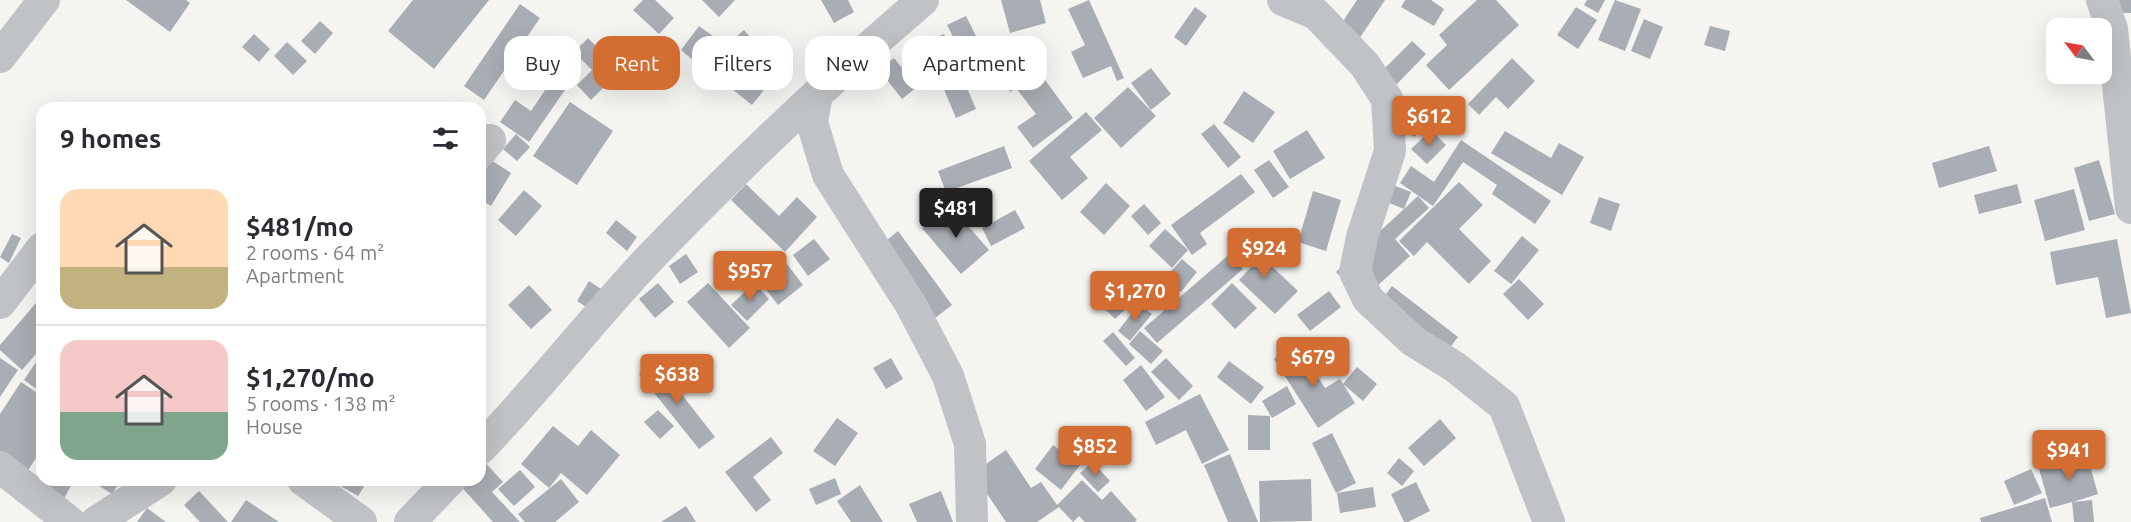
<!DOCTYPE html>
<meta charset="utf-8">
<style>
body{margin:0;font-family:Ubuntu,sans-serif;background:#f7f7f7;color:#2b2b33;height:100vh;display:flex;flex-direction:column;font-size:22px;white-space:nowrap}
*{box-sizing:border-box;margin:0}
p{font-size:20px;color:#7c7c81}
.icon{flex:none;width:33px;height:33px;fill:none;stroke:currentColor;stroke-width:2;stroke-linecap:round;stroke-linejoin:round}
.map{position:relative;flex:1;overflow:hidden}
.panel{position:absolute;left:36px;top:102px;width:450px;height:384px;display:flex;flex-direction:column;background:#fff;border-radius:18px;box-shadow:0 6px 24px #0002}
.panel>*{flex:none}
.top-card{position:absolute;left:504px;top:36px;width:570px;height:54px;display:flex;gap:12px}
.needle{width:39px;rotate:302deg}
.fabs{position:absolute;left:2046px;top:18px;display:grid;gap:12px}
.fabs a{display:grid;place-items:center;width:66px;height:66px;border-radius:12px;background:#fff;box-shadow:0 6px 24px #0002;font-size:30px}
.price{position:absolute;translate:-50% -51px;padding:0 14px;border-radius:6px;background:#d36d32;color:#fff;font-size:20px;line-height:39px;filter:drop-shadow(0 2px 3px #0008)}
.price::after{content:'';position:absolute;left:50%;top:36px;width:18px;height:14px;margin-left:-9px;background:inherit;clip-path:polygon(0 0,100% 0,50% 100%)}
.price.current{background:#222;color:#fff}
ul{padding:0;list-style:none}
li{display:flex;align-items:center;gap:18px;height:150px;padding:0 24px}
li+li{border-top:2px solid #e1e1e2}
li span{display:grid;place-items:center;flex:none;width:168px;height:120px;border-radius:18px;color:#555}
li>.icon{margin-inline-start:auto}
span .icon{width:72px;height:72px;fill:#fffc;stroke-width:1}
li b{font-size:26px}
h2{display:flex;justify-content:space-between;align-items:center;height:72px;padding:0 24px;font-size:26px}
.pill{padding:0 21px;border-radius:18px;background:#fff;box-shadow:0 6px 24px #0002;font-size:21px;line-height:54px}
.pill.current{background:#d36d32;color:#fff}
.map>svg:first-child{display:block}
</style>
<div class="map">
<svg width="2131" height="522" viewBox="0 0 2131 522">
<rect width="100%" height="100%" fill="#f4f4f1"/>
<path fill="#a9aeb4" d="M126,0H186L190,3L170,32Z
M413,0H489L434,69L388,31Z
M643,0H655L674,18L659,34L633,10Z
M702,0H735L719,17Z
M821,0H848L854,12L834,23Z
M1001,0H1040L1046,23L1010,33Z
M1089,0L1124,78L1117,81L1111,66L1083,78L1071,52L1085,45L1068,9Z
M1357,0H1385L1357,42L1338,29Z
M1405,0H1431L1444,9L1434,26L1401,7Z
M1477,0H1496L1519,25L1449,90L1426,65L1447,45L1439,35Z
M1587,0H1605L1598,13L1584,5Z
M1615,0L1641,9L1625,51L1598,40Z
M2107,0H2131V13H2107Z
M520,4L540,18L484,100L464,86Z
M1195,7L1207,16L1186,46L1174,37Z
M1576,7L1597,20L1578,49L1557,35Z
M966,16L995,74L977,83L947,25Z
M1644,19L1663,27L1650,59L1631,51Z
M320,21L333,33L315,54L301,41Z
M699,26L713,36L694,61L681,50Z
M1710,26L1730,31L1725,51L1704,45Z
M744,30L762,50L747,64L729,43Z
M254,34L270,49L259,62L242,47Z
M944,34L976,109L956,118L924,42Z
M1007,36L1015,58L998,65L990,42Z
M588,38L620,71L591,100L577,85L592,70L574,52Z
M1412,41L1426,54L1397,84L1383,70Z
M287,42L307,61L293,75L274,56Z
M530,52L553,73L540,87L517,66Z
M1026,54L1073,118L1033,148L1017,127L1036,114L1016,88L1010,92L998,75Z
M894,58L917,87L902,99L879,70Z
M1512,58L1535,81L1508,109L1496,97L1479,115L1468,104Z
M1151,68L1171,94L1151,110L1131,83Z
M743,74L764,90L752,105L732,89Z
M554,77L567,87L529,142L500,122L515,100L531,111Z
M1128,87L1156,116L1121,148L1094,118Z
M1244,91L1275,112L1253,143L1223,123Z
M570,102L613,131L577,185L533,156Z
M1395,107L1423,121L1415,137L1387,123Z
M1086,112L1102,130L1070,157L1088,178L1062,200L1029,161Z
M1214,124L1241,157L1228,168L1201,134Z
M1307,130L1325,158L1290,179L1273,151Z
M1431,130L1446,145L1427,164L1411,149Z
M1505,131L1551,158L1559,143L1584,157L1562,195L1491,153Z
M516,134L530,147L517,161L503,149Z
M1461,140L1551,201L1535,224L1492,194L1497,185L1463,162L1433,206L1400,183L1411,166L1434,182Z
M1004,146L1012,168L946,192L938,171Z
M1989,146L1997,171L1939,188L1932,163Z
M491,160L511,173L491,206L480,199V178Z
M1269,160L1289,187L1273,198L1254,170Z
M2099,160L2115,214L2089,221L2074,168Z
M1241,174L1255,192L1200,233L1207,244L1192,255L1171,225Z
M1377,179L1411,192L1404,209L1370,195Z
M1459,182L1483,205L1459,229L1491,261L1469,284L1427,242L1414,256L1399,241Z
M1106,183L1130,206L1104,235L1080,212Z
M746,184L779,216L797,197L817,217L785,252L731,200Z
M2017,184L2022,203L1979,214L1974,195Z
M2074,189L2085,230L2045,241L2034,200Z
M524,190L542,206L516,236L498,220Z
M1313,191L1341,200L1326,251L1298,242Z
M1418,196L1429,208L1395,239L1410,256L1362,300L1336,272Z
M1599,197L1620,204L1611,231L1590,223Z
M1144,204L1161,223L1148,235L1131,216Z
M950,205L989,250L961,274L922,228Z
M1015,210L1025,228L991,246L982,228Z
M616,220L637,237L627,251L606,233Z
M1165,229L1188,250L1172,268L1149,246Z
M898,231L952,305L935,318L882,244Z
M12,234L21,238L9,263L0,257Z
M1239,235L1298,291L1275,314L1239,280L1253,265L1230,243Z
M1522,236L1539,250L1511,284L1494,271Z
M814,239L830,259L808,276L793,255Z
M2117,239L2131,313L2106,318L2098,277L2056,285L2050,252Z
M755,252L768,266L753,281L740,267Z
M1231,253L1243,269L1157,343L1144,328Z
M686,254L698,272L680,284L669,266Z
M1182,259L1197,272L1181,292L1165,278Z
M787,264L803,285L778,305L762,284Z
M1519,279L1544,304L1528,320L1503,294Z
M589,281L613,297L600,316L577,301Z
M1113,282L1132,303L1115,319L1095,299Z
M658,283L674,302L655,318L639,299Z
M708,283L750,328L729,348L687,302Z
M754,283L769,299L747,321L731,305Z
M1232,283L1257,308L1235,329L1211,304Z
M529,285L552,310L531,329L508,305Z
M1392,286L1458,337L1437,365L1371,314Z
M1329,291L1341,307L1310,331L1297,315Z
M42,296V347L22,370L0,350V345Z
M1139,304L1152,314L1130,341L1118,331Z
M1140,331L1163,351L1151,364L1129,344Z
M1113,332L1135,358L1126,366L1103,341Z
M1296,344L1325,388L1340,379L1355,403L1318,428L1274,359Z
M42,353V393L24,380Z
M0,358L18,370L0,397Z
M891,358L903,379L886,389L873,368Z
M1166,358L1193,386L1179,400L1151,372Z
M655,360L715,437L699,449L639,374Z
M1229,361L1264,387L1251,404L1217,377Z
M1141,365L1165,397L1146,411L1123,380Z
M1357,367L1377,384L1363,401L1343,384Z
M21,382L42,396V449L27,472L0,454V414Z
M1287,386L1296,404L1272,418L1262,401Z
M1200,394L1229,450L1202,464L1186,430L1156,445L1145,422Z
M658,410L674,426L660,439L644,422Z
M1248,415L1270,416V450H1248Z
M837,418L858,433L835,466L813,451Z
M1440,419L1456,438L1424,466L1408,448Z
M553,426L578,446L591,430L620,455L587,495L561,473L549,488L521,464Z
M1332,433L1356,483L1336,493L1312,443Z
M771,437L783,453L753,477L771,500L756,512L725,472Z
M2084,444L2098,494L2073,502L2092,500L2094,522H2074L2072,502L2050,508L2036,458Z
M1053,445L1080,465L1061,490L1035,469Z
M1006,450L1031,488L1041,482L1057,505L1082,480L1102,500L1111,491L1137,520L1135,522H1085L1079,516L1073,522L1059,507L1037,522H1006L973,473Z
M1230,454L1258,522H1228L1204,465Z
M1399,458L1414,471L1402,486L1387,473Z
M483,460L503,482L492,492L520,522H493L458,483L461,480H480V462Z
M1093,462L1110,481L1098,492L1080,473Z
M2031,469L2042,493L2014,505L2004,481Z
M520,470L535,487L514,506L498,489Z
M835,478L841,494L816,505L809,489Z
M561,479L579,502L555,522H525L518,514Z
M1311,479L1312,521L1260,522L1259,481Z
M47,480H64L72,484L62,502L41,492Z
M90,480H121L112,494Z
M337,480H368L358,496L335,483Z
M1416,482L1430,511L1408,522H1404L1391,494Z
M860,485L883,522H851L837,501Z
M1373,487L1376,507L1340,513L1337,493Z
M199,491L228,522H200L184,505Z
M941,491L953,522H917L909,504Z
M2045,498L2052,522H1981L1980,518Z
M246,500L279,522H231Z
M686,506L696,522H661Z
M147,508L166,522H137Z"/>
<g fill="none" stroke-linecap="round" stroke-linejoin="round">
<path stroke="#c0c3c6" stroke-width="32" d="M1283,0L1316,14L1365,65L1387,99L1390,151L1362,237L1355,272L1368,299L1413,341L1455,367L1504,406L1549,522
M2102,0L2112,29L2131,208
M0,57L44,0
M817,94L812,122L828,175L911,305L948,376L970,444L972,522
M480,152L490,140
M0,303L42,248
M480,449C538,389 589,323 646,262C734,170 826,83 923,0
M0,467L70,522
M303,480L361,522
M96,522L161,480
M410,522L450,480"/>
</g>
</svg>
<div class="fabs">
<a><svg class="needle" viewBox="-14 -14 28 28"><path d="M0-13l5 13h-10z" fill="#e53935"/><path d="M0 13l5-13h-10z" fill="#7c7c81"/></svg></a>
</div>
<b class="price" style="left:1429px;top:147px">$612</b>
<b class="price current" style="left:956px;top:239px">$481</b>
<b class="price" style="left:1264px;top:279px">$924</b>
<b class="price" style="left:750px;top:302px">$957</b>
<b class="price" style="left:1135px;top:322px">$1,270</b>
<b class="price" style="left:1313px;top:388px">$679</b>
<b class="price" style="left:677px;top:405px">$638</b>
<b class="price" style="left:1095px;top:477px">$852</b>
<b class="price" style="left:2069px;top:481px">$941</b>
<div class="top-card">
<a class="pill">Buy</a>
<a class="pill current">Rent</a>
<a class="pill">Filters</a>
<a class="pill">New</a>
<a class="pill">Apartment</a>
</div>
<section class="panel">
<h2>9 homes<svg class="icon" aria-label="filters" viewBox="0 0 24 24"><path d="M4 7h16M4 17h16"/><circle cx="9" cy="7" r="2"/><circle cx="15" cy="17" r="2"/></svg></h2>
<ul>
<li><span style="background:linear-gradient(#ffd9b3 65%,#c2b280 0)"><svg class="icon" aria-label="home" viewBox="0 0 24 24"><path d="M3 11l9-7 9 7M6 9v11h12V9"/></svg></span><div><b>$481/mo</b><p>2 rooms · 64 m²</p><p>Apartment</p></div></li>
<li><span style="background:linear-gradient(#f6c9c9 60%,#7fa58c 0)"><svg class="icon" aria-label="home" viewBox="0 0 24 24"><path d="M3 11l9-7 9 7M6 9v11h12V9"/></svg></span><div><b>$1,270/mo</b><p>5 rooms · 138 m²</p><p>House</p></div></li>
</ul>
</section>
</div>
